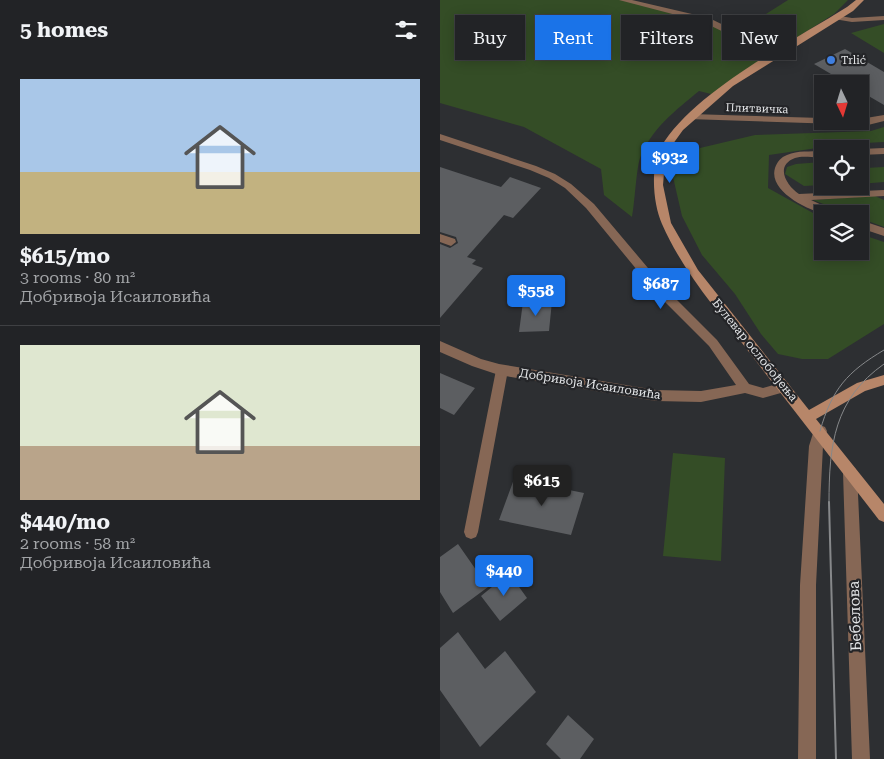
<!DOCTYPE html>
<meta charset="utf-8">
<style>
body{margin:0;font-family:"Roboto Serif",serif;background:#2e2f32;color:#f1f3f6;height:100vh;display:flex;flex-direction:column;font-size:19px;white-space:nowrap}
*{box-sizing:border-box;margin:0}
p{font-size:16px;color:#a2a4a7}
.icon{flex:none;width:28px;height:28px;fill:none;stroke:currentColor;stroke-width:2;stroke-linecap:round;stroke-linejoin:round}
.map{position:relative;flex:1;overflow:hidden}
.panel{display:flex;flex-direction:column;background:#222326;width:440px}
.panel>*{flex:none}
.top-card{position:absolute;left:15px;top:15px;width:354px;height:45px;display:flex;gap:10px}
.needle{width:32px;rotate:176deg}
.buttons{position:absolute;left:374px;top:75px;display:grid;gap:10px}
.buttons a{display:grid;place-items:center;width:55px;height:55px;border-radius:0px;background:#222326;box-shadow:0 2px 12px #0003,0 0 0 1px #3f4043;font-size:25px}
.price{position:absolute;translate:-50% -42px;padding:0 11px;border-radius:5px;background:#1a73e8;color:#fff;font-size:16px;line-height:32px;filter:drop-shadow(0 1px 2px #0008)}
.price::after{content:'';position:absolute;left:50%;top:30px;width:15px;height:11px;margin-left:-8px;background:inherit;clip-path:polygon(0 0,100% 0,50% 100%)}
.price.active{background:#222;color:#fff}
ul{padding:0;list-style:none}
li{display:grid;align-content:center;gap:10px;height:265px;padding:0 20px}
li+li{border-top:1px solid #3f4043}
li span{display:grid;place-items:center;height:155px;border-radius:0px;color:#555}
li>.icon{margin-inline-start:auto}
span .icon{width:90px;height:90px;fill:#fffc;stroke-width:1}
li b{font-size:21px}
h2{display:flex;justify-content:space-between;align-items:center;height:60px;padding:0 20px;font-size:21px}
.tag{padding:0 18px;border-radius:0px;background:#222326;box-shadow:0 2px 12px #0003,0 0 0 1px #3f4043;font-size:18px;line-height:45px}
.tag.active{background:#1a73e8;color:#fff}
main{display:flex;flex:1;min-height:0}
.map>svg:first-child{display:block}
</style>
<main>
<section class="panel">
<h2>5 homes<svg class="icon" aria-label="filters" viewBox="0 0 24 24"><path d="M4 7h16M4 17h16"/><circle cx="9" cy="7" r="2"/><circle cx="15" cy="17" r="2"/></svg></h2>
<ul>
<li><span style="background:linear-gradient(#a9c7e8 60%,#c2b280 0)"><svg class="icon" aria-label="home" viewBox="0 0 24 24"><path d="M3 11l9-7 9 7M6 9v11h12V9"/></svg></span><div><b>$615/mo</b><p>3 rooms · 80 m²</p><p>Добривоја Исаиловића</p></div></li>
<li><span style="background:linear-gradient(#dfe7d0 65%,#b9a48a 0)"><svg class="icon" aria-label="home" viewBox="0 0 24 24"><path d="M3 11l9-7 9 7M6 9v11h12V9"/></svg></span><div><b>$440/mo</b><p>2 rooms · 58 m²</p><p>Добривоја Исаиловића</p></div></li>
</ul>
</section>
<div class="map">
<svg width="444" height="759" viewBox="0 0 444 759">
<rect width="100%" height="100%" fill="#2d2f32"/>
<path fill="#344d26" d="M0,0H183L266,20L332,57L275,95L259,91C236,110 211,129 200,158C196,171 195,201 192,217L164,195L161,169L84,127L0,103Z
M348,0H408L394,14L345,45L308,30L312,23Z
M444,24V53L411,33Z
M444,127V142L405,144L329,155L328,188L382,218V251H420V234L444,242V324L388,359H362L338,354L321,334L295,294L262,255L242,216L233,177L260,148L315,135L431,131Z
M420,161H425V168L444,167V182L420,184Z
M382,162V185L364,186L345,174L347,167L356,164Z
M435,196L444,200V227L420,218V214H410L373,200Z
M233,453L285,458L281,561L223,556Z"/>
<path fill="#5c5e61" d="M405,49L444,72V105L420,91V84H408L374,64Z
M0,167L61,187L70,177L101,188L73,218L64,215L27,257L36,260L32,264L43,268L0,318V244L10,248L18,243L16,237L0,232Z
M112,301L109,331L79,332L83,302Z
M0,373L35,388L14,415L0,408Z
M74,479L144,493L131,535L59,520Z
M18,544L48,587L13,613L0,592V557Z
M69,573L87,598L60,621L41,596Z
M18,632L45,669L65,651L96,692L40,747L0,690V648Z
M128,715L154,739L140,759H121L106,744Z"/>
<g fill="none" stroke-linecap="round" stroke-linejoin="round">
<path fill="#866755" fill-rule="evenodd" d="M444,148V154L420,155V149Z
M382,151V157C374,158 363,155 355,158C334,166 347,186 359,194L444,190V196L371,200L401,214C396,214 390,215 385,214C368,210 328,191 335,168C337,162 341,157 347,155C358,150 370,152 382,151Z
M420,220L444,228V236L420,228Z
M62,365L66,366L68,370L38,532L36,537L31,539L26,537L24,532L56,370L58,366Z
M380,425L385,427L387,431L383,446L376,585V759H358L360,585L369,446L375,427Z
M410,466L415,468L417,472L430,759H412L403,472L405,468Z"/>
<path fill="#866755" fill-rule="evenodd" d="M179,0H192L269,18L304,35L336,57L329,59L298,39L263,22Z
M394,15L412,18L444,16V20L412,22L394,19Z
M251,114L382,118V121H420V119L444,115V121L428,125L248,119L247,117Z
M0,134L96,166L115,174L131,184L154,204L224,287L277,340L309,384L323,388L344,382L348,383L350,387L348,391L323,398L305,393L261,402L216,401L59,375L32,366L0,352V341L41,359L59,364L216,390L261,391L296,385L269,346L216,293L146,208L125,188L109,178L90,170L0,140Z
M0,234L15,239L16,242L11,246L0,242Z"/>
<path fill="#b78669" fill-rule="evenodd" d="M416,0H424L413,11L293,86L243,130L230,148L225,162L223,185L231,223L258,270L369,410L417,383L444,375V385L425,391L376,419L444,504V522L439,520C396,464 352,408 309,352C278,311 243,272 222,224C213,204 210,167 221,147C253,92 353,41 407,7Z"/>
<path stroke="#86888a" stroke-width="1" d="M380,431C392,389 407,372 444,350
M389,503C389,445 394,399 444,364"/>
<path stroke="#86888a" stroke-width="2" d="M389,502L396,759"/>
</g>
<circle fill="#3f7fe0" stroke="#242528" stroke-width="2" cx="391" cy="60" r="5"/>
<g text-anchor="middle" stroke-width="4.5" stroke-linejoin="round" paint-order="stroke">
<g font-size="11" fill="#e4e6e8" stroke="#242528" text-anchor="start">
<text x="401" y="64">Trlić</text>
</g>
<g font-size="11" fill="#e4e6e8" stroke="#242528">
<text transform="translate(317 108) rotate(2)" y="4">Плитвичка</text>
</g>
<g font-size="12" fill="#e4e6e8" stroke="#242528">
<text transform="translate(315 350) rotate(51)" y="4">Булевар ослобођења</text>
<text transform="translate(150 384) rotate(9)" y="4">Добривоја Исаиловића</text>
</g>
<g font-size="15" fill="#e4e6e8" stroke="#242528">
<text transform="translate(415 616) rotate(-92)" y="5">Бебелова</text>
</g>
</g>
</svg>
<div class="buttons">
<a><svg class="needle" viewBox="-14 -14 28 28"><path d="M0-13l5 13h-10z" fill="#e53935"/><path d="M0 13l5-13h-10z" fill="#a2a4a7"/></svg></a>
<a><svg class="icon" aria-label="locate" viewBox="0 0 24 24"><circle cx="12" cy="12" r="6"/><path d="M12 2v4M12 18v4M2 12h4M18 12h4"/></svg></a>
<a><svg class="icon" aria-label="layers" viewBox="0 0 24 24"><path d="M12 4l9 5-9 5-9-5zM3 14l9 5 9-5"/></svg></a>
</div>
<b class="price" style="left:230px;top:184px">$932</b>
<b class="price" style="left:221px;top:310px">$687</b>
<b class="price" style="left:96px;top:317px">$558</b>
<b class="price active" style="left:102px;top:507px">$615</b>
<b class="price" style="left:64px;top:597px">$440</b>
<div class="top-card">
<a class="tag">Buy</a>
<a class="tag active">Rent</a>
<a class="tag">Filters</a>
<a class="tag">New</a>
</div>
</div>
</main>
